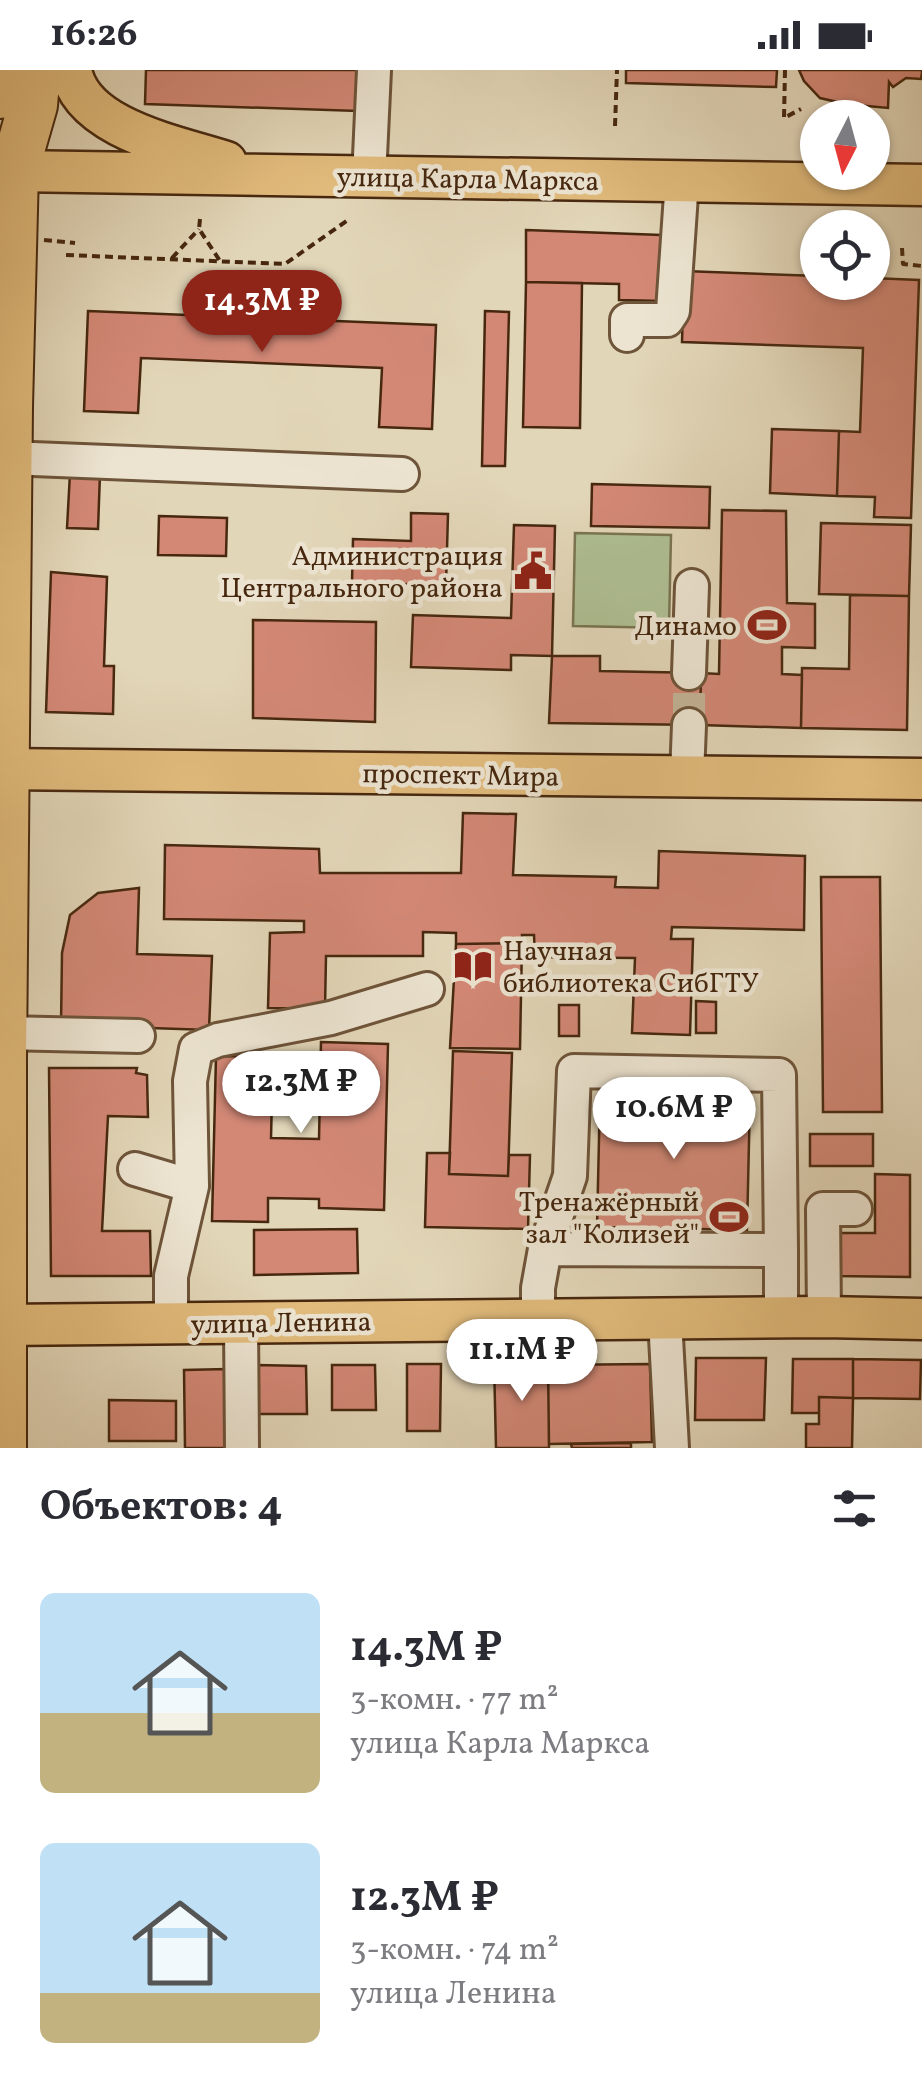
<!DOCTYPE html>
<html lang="ru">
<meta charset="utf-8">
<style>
body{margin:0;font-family:Vollkorn,serif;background:#f7f7f7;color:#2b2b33;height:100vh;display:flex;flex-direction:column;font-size:38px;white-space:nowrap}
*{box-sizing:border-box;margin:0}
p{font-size:32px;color:#7c7c81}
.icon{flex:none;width:55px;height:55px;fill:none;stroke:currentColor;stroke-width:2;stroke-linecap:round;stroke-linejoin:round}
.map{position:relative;height:1378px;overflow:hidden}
.drawer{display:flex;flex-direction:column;background:#fff;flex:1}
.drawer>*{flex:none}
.needle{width:65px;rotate:186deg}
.tools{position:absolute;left:800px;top:30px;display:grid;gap:20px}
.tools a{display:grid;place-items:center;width:90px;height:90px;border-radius:50%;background:#fff;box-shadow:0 2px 8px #0004;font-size:50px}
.price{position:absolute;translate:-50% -85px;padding:0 22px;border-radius:35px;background:#fff;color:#222;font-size:32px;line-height:65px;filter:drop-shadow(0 2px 5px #0008)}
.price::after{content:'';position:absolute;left:50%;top:60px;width:30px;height:22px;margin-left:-15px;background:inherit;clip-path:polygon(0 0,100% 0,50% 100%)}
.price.on{background:#8f2418;color:#fff}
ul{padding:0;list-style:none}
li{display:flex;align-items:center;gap:30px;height:250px;padding:0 40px}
li span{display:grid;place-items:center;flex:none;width:280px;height:200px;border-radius:15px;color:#555}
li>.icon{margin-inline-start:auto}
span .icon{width:120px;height:120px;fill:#fffc;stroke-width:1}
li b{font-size:42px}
h2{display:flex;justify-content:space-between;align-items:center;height:120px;padding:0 40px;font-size:42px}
.status{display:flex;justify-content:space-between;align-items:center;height:70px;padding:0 50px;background:#fff;direction:ltr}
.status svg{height:28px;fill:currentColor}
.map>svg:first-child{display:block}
</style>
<div class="status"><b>16:26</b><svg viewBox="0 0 49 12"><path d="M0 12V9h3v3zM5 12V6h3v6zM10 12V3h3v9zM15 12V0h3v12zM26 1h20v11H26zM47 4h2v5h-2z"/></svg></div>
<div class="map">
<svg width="922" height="1378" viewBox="0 0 922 1378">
<rect width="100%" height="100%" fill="#e2d6b8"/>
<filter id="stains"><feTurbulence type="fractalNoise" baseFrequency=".002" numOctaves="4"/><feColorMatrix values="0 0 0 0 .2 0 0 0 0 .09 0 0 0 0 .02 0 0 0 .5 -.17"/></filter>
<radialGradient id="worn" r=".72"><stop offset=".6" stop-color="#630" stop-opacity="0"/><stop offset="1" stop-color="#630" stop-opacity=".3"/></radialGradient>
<path fill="#aebf93" stroke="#7a7451" stroke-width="2.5" d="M575,463L671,465L669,558L573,556Z"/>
<path fill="#d38876" stroke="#47280f" stroke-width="2.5" d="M146,0H360L358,41L145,34Z
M626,0H777L776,17L626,13Z
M799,0H922V3L921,9L906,8L893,17L889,12L888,38L846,34L820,28L804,11Z
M526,160L661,165V231L619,230V214L526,212Z
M684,201L818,206V212H872V208L919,210L911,448L874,447L875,427L837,426L839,361L860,362L863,278L682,272Z
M526,212L582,213L580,358L523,357Z
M88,241L436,255L432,359L379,357L382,298L141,288L138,343L84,341Z
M485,241L509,242L505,396H482Z
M772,359L839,361L837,426L770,423Z
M70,403L100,404L98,459L67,458Z
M592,414L710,417L709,458L591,456Z
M722,440L786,441L787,533L815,534V578L782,577V604L802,605L801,658L700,655L701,603L719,604Z
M411,443L448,444L446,515L352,513L353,469L411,471Z
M159,446L227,448L226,486L158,485Z
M821,453L911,455L909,526L819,524Z
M514,455L555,456L552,586L511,585V600L411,597L413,545L511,548Z
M51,502L107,507L104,596H114L113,644L46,642Z
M850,525L909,526L907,660L801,658L802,598L849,599Z
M253,550L376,552L375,652L253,648Z
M552,586H600V601L701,603L700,655L549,653Z
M463,743L516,744L513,805L616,807L615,817L658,818L659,781L805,786L804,860L672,857L671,869H693L690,965L632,963L635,888L535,887L534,865H522V873L456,874V863L423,862V886H326L325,939L268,938L270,863L304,862V851L164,849L165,775L319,779L320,803H461Z
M821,807H880L882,1042H823Z
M139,818L137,884L212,886L209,960L61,955L62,883L70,845L98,823Z
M522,873L520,979L450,978L456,874Z
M696,931L716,932V963H696Z
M559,935H579V966H559Z
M321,972L388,974L384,1140L319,1138V1129L268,1128V1152L212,1151L216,986L273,987L271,1068L319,1069Z
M453,981L512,983L508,1106L449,1104Z
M49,998H137L136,1003L147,1005L148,1047L108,1046L102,1161H150L151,1206H51Z
M600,1025L750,1028L747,1160L597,1157Z
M810,1064H873V1096H810Z
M427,1083H450L449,1104L508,1106L509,1085H530L528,1159L425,1157Z
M875,1104L910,1105V1207L836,1206V1163H875Z
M357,1159L358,1203L254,1205V1160Z
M696,1288H766L764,1350H695Z
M548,1289L549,1378H496L494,1291Z
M793,1289H853V1328L819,1327V1343H792Z
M853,1289L921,1290L920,1329L853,1328Z
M407,1294H441L440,1361H407Z
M650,1294L652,1372L549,1374L548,1295Z
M255,1295L306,1296L307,1344H255Z
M332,1295H375L376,1340H332Z
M227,1299L228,1378H185L184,1300Z
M819,1327L853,1328L852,1378H806V1354H819Z
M109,1330L176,1331V1371H109Z
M631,1373V1378H572L571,1374Z"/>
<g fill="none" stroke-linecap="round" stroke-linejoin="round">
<path stroke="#c3b396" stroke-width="32" stroke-dasharray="32 16" stroke-linecap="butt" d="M689,655V603"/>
<g stroke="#6e5439" stroke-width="38">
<path id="minor" d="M369,108L374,0
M627,265V250H667L673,241L682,110
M8,388L402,404
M689,603L692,516
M687,706L689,655
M3,963L138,966
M135,1099L192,1116
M545,1179L570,1106L574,1001L779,1005L781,1180
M824,1247L823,1139H855
M665,1249L672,1378
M538,1250V1218L545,1179L781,1180V1248
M241,1253L242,1378
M171,1254V1206L192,1116L190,1011L196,979L218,970L331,948L427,919"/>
</g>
<g stroke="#47280f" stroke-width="45">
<path id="major" d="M71,0C81,59 177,76 226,92
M14,101L922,115
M0,699L922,709
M0,1255L824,1247L922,1249"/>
</g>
<g stroke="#47280f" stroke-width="52">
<path id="highway" d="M0,24L1,0
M2,1378V987L8,336L14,101L33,35L36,0"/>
</g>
<path stroke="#47280f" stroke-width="4" stroke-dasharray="8 5" stroke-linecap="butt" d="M785,0L784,48L801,39
M615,56L617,0
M200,149L199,159L220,191
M44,170L75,173
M902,178L903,194L922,196
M66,185L285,194L348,150
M172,188L199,159"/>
<use href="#minor" stroke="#ece4d1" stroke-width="32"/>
<use href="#major" stroke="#e1bb7c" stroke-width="40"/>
<use href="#highway" stroke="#e1bb7c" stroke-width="48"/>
</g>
<defs>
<g id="civic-bare" transform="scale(3)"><path d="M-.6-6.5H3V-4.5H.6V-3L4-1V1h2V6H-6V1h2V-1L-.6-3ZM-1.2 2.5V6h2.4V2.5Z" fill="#8f2418" stroke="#ece4d1" stroke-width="2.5" paint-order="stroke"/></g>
<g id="stadium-bare" transform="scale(3)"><path d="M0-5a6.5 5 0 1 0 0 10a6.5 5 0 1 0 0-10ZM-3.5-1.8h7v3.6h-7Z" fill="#8f2418" stroke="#ece4d1" stroke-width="2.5" paint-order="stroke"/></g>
<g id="library-bare" transform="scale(3)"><path d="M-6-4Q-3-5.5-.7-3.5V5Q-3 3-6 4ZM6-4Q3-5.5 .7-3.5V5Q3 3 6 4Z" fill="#8f2418" stroke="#ece4d1" stroke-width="2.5" paint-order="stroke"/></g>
</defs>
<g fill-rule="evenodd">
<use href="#civic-bare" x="533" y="501"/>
<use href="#stadium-bare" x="767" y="555"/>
<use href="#library-bare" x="473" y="896"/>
<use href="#stadium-bare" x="729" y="1147"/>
</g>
<g text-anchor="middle" stroke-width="9" stroke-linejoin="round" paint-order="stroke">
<g font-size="28" fill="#47280f" stroke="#ece4d1">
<text transform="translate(468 108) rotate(1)" y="10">улица Карла Маркса</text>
<text transform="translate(461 704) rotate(1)" y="10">проспект Мира</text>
<text transform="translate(281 1252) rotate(-1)" y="10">улица Ленина</text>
</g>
<g font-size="28" fill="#47280f" stroke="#ece4d1" text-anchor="end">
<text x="503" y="495">Администрация<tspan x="503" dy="32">Центрального района</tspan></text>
<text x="737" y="565">Динамо</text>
<text x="503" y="890" text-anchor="start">Научная<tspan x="503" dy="32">библиотека СибГТУ</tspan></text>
<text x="699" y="1141">Тренажёрный<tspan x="699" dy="32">зал "Колизей"</tspan></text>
</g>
</g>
<rect width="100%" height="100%" filter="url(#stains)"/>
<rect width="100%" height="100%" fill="url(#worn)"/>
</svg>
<div class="tools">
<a><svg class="needle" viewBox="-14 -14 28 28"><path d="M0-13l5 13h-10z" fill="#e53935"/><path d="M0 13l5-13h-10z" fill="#7c7c81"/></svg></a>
<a><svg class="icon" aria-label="locate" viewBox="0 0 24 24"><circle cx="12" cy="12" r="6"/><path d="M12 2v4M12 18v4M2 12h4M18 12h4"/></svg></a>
</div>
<b class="price on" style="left:262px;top:285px">14.3M ₽</b>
<b class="price" style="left:301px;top:1066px">12.3M ₽</b>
<b class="price" style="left:674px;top:1092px">10.6M ₽</b>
<b class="price" style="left:522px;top:1334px">11.1M ₽</b>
</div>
<section class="drawer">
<h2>Объектов: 4<svg class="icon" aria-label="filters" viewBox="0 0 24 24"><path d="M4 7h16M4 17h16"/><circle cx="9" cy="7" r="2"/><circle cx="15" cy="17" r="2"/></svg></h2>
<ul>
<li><span style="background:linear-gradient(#bfe0f5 60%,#c2b280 0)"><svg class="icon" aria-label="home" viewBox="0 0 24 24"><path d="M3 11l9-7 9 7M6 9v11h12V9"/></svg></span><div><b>14.3M ₽</b><p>3-комн. · 77 m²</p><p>улица Карла Маркса</p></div></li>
<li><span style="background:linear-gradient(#bfe0f5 75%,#c2b280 0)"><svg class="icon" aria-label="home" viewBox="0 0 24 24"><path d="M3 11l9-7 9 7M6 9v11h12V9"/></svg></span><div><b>12.3M ₽</b><p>3-комн. · 74 m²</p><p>улица Ленина</p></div></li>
</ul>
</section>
